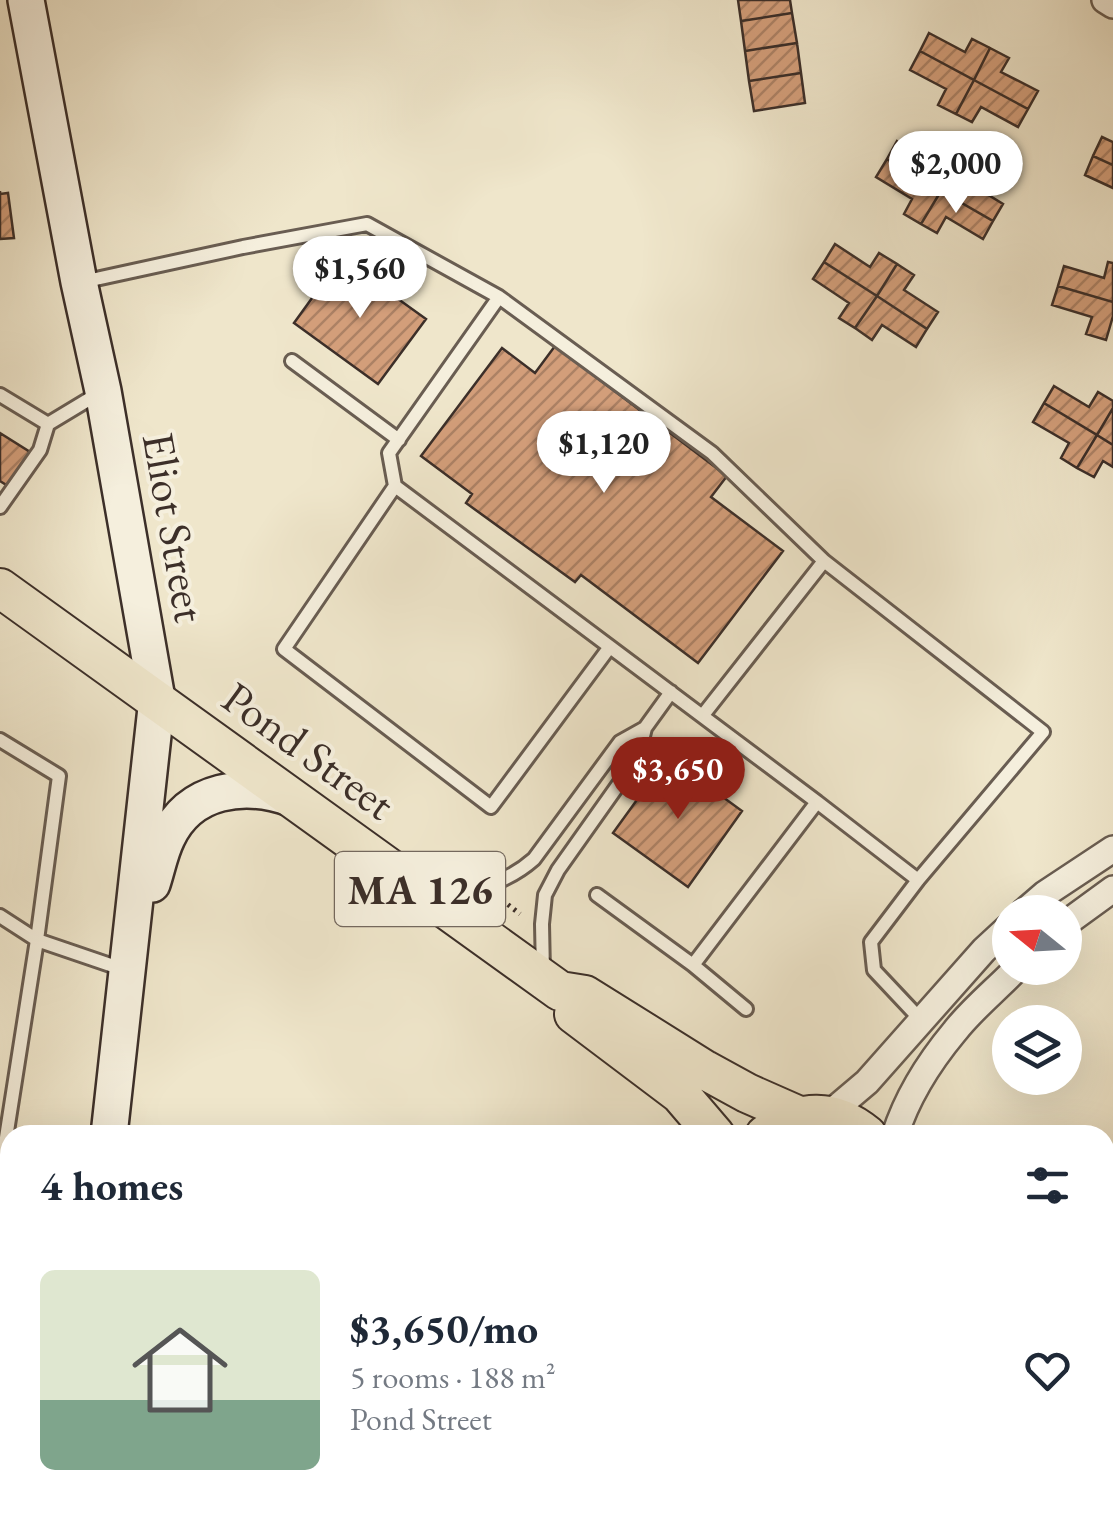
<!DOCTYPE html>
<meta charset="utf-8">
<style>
body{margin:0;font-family:"EB Garamond",serif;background:#f6f6f7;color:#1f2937;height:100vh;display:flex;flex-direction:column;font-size:38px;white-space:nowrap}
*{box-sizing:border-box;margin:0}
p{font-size:32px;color:#747a83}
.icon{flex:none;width:55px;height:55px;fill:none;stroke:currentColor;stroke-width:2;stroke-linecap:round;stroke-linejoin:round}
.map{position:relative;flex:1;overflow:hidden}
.side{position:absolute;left:0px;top:1125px;width:1115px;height:392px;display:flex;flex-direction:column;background:#fff;border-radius:30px 30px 0 0;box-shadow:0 10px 40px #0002}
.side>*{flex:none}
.needle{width:65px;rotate:288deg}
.buttons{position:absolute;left:992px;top:895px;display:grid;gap:20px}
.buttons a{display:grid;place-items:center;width:90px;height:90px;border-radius:50%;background:#fff;box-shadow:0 10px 40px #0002;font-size:50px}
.price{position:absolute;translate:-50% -85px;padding:0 22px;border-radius:35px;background:#fff;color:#222;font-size:32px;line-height:65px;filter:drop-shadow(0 2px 5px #0008)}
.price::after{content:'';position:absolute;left:50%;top:60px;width:30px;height:22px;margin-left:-15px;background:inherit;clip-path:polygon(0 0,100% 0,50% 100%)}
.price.selected{background:#8f2418;color:#fff}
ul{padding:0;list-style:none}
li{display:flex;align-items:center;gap:30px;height:250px;padding:0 40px}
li+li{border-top:2px solid #e0e1e3}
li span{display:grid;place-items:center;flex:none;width:280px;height:200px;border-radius:15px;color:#555}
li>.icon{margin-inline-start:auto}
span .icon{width:120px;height:120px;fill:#fffc;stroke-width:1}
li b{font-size:42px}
h2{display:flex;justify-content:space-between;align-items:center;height:120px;padding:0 40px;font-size:42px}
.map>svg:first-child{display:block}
</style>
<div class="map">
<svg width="1113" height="1517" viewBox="0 0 1113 1517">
<defs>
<pattern id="building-hatch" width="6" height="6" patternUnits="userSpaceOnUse" patternTransform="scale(2.5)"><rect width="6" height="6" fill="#d39e7a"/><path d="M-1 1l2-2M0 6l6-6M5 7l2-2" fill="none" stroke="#ac8164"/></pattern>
</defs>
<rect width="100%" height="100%" fill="#efe6cb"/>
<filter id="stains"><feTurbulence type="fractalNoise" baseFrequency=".002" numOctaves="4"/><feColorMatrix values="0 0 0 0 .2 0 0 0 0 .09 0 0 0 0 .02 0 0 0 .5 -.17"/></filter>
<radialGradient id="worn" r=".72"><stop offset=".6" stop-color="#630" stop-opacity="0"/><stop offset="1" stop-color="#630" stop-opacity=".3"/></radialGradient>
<path fill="url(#building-hatch)" stroke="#3c2f29" stroke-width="2.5" d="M738,0H790L792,13L741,21Z
M792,13L797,43L745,51L741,21Z
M929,33L965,52L972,39L990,48L974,80L920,51Z
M797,43L801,73L749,81L745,51Z
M990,48L1009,58L1001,72L1038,91L1028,109L974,80Z
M920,51L974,80L956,114L938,105L946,89L910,70Z
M801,73L805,103L754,111L749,81Z
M974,80L1028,109L1018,127L981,107L972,122L956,114Z
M1102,137L1113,142V165L1093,156Z
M897,141L933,163L942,147L960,157L941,191L887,159Z
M1093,156L1113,165V188L1085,175Z
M960,157L978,168L969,183L1003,204L993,221L941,191Z
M887,159L941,191L921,224L904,214L912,199L876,177Z
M0,191V194L8,193L14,238L0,239Z
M941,191L993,221L983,239L946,217L937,233L921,224Z
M835,244L870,267L879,253L897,264L877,296L824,262Z
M341,258L426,319L378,384L294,323Z
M824,262L877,296L855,328L839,318L849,303L813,279Z
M1108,262L1113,263V302L1058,286L1064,266L1104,278Z
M897,264L914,275L904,290L938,312L927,329L877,296Z
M1058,286L1113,302V316L1106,340L1086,334L1092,317L1052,305Z
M877,296L927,329L916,347L882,325L872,340L855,328Z
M555,346L727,476L711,497L783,551L698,663L581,575L575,582L466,503L472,494L421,456L502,348L535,373Z
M1054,386L1089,407L1098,392L1113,401V408L1097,435L1044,403Z
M1044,403L1097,435L1077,468L1061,458L1069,443L1033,422Z
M1113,408V445L1097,435Z
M0,433L30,452L8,486L0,481Z
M1097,435L1113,445V467L1103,461L1094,477L1077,468Z
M668,757L742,811L688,887L613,833Z
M139,1508H677L690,1517H138Z"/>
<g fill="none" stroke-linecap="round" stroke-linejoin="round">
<g stroke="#695d52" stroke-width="18">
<path id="lane" d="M82,282L243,247L367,224L499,297
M292,361L399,440
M0,395L48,424
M395,486L389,453L499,297L712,453L824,561
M0,507L40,450L48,424L101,392
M609,648L491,807L284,649L395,486L817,802L693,965
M703,715L824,561L1043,732L918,880L871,942L874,970L921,1020
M0,740L59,776L37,940L0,916
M817,802L918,880
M597,895L693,965L746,1009
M445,898C479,888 507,883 534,859L620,742L645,728
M543,972L542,924L545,895L558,870L638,757L645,728L671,692
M0,1176L37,940L125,970
M0,1219L10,1228
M0,1319V1321
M726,1508L737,1517"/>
</g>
<g stroke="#695d52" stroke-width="30">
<path id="street" d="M1105,0L1113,5
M1024,912L1045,894L1113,849
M1065,924L1113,889
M828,1115L867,1082L984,950L1010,926
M895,1135C907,1097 930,1061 955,1031C973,1008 997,989 1017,968"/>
</g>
<g stroke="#3c2f29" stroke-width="40">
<path id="secondary" d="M26,0L79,282L103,391L157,699L109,1135
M152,884C157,869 160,852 167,838C190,788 245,782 291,798
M67,1517L68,1508"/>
</g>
<g stroke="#3c2f29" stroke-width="42">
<path id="primary" d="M0,588L560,991L585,995L705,1070L747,1093L799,1116
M574,1014L680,1094L715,1135
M765,1135C799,1109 833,1107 867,1135
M1105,1439L1113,1445"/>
</g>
<path stroke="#3c2f29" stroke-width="5" stroke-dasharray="2.5 5" stroke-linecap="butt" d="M502,900L520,914"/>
<use href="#lane" stroke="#f5efdd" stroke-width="12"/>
<use href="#street" stroke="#f5efdd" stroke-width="25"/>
<use href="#secondary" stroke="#f5efdd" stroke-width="35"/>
<use href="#primary" stroke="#efe6cb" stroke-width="38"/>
</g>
<g text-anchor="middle" stroke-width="8" stroke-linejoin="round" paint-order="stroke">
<rect fill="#f5efdd" stroke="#74695f" stroke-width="2.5" x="335" y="852" width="170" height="74" rx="8"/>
<g font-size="42" font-weight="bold" fill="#3c2f29">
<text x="420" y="904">MA 126</text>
</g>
<g font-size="45" fill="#3c2f29" stroke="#f5efdd">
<text transform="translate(175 527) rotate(80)" y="16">Eliot Street</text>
<text transform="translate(309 750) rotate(36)" y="16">Pond Street</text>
</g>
</g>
<rect width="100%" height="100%" filter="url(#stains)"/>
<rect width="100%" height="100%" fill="url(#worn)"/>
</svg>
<div class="buttons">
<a><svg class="needle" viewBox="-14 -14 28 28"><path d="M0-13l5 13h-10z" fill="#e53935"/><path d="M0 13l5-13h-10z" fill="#747a83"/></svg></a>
<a><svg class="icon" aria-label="layers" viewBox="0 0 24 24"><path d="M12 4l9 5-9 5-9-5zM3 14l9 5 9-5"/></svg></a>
</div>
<b class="price" style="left:956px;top:216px">$2,000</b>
<b class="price" style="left:360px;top:321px">$1,560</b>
<b class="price" style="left:604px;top:496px">$1,120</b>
<b class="price selected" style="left:678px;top:822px">$3,650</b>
<section class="side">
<h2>4 homes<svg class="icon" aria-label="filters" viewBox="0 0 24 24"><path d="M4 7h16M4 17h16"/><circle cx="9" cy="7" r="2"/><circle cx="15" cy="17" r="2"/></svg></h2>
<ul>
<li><span style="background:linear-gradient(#dfe7d0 65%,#7fa58c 0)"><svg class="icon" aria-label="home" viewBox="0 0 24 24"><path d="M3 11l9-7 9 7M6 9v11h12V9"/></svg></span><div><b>$3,650/mo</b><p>5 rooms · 188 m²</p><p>Pond Street</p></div><svg class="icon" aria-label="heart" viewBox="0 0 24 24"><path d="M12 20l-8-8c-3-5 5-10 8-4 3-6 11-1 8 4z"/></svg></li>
</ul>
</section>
</div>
